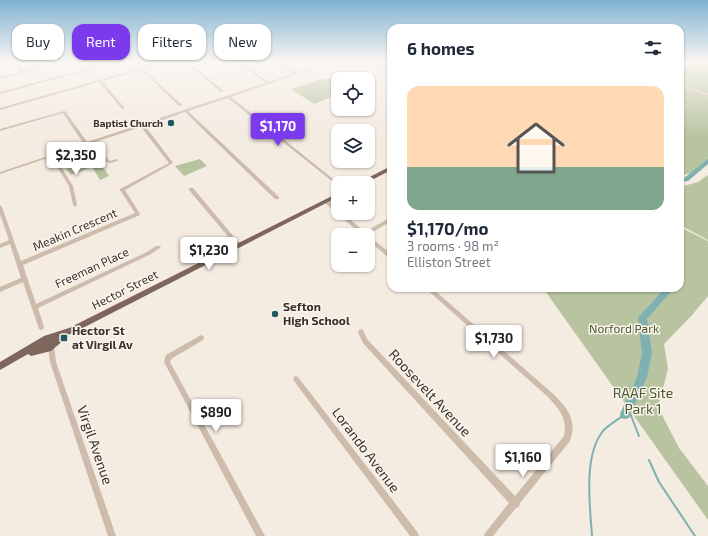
<!DOCTYPE html>
<meta charset="utf-8">
<style>
body{margin:0;font-family:"Exo 2",sans-serif;background:#f2f2f3;color:#1f2937;height:100vh;display:flex;flex-direction:column;font-size:15px;white-space:nowrap}
*{box-sizing:border-box;margin:0}
p{font-size:13px;color:#747a83}
.icon{flex:none;width:22px;height:22px;fill:none;stroke:currentColor;stroke-width:2;stroke-linecap:round;stroke-linejoin:round}
.map{position:relative;flex:1;overflow:hidden}
.panel{position:absolute;left:387px;top:24px;width:297px;height:268px;display:flex;flex-direction:column;background:#fff;border-radius:12px;box-shadow:0 1px 3px #0004}
.panel>*{flex:none}
.hud{position:absolute;left:12px;top:24px;width:315px;height:36px;display:flex;gap:8px}
.controls{position:absolute;left:331px;top:72px;display:grid;gap:8px}
.controls a{display:grid;place-items:center;width:44px;height:44px;border-radius:8px;background:#fff;box-shadow:0 1px 3px #0004;font-size:20px}
.price{position:absolute;translate:-50% -34px;padding:0 9px;border-radius:4px;background:#fff;color:#222;font-size:13px;line-height:26px;filter:drop-shadow(0 1px 2px #0008)}
.price::after{content:'';position:absolute;left:50%;top:24px;width:12px;height:9px;margin-left:-6px;background:inherit;clip-path:polygon(0 0,100% 0,50% 100%)}
.price.current{background:#7c3aed;color:#fff}
ul{padding:0;list-style:none}
li{display:grid;align-content:center;gap:8px;height:212px;padding:0 20px}
li span{display:grid;place-items:center;height:124px;border-radius:12px;color:#555}
li>.icon{margin-inline-start:auto}
span .icon{width:72px;height:72px;fill:#fffc;stroke-width:1}
li b{font-size:17px}
h2{display:flex;justify-content:space-between;align-items:center;height:48px;padding:0 20px;font-size:17px}
.chip{padding:0 14px;border-radius:12px;background:#fff;box-shadow:0 1px 3px #0004;font-size:14px;line-height:36px}
.chip.current{background:#7c3aed;color:#fff}
.map>svg:first-child{display:block}
</style>
<div class="map">
<svg width="708" height="536" viewBox="0 0 708 536">
<rect width="100%" height="100%" fill="#f4ebe1"/>
<path fill="#b8c4a0" d="M695,62H708V94L680,85V71Z
M357,77L358,79H338V94L314,104L291,89L321,79Z
M680,87L708,97V163H704L701,170L680,176Z
M200,159L207,166L184,176L175,166Z
M87,161L89,164L99,161L109,176L100,180L92,167L71,175L66,169Z
M708,175V240L680,225V187L698,182Z
M680,227L708,241V296L692,315L664,344L668,369L658,407L679,448L708,486V520L543,288H680Z"/>
<g fill="none" stroke-linecap="round" stroke-linejoin="round">
<path stroke="#7fb0b2" stroke-width="2" d="M628,408L639,436
M649,460L659,482L695,536
M592,536C590,506 583,456 603,431C609,424 618,420 625,414"/>
<path fill="#7fb0b2" fill-rule="evenodd" d="M708,159V164L688,181L680,182V178H684Z
M665,288H674L647,319L652,353L647,377L629,418L625,419L621,418L620,414L637,377L642,353L638,318Z"/>
<path fill="#cdbbac" fill-rule="evenodd" d="M15,62H18L23,71L59,62H64L0,79V77L20,72Z
M112,62H117L0,94V92Z
M164,62H169L144,70L181,104V106H179L142,70L102,81L124,107V109H122L99,82L0,110V108Z
M185,62H188L223,90V92H221Z
M237,62H240L269,82L293,74L280,66V62H283V65L295,73L327,62H332L231,97L338,183V186L228,98L188,111L279,197V199H275L185,112L145,126L173,163L125,190L140,214V215L23,265L36,304L147,252L156,246H160L161,247L151,254L38,308L44,327L43,329L41,330L39,329L23,282L0,292V287L21,278L10,244L0,248V244L9,240L0,214V205L2,207L21,261L135,213L120,190V189L169,163L141,127L95,142L107,159L110,161L116,159L118,160L117,161L110,163L104,161L92,144L54,156L73,186L77,205L75,207L73,205L69,186L51,157L0,174V172L84,144L63,113L0,131V129L64,111H65L87,142L266,83Z
M370,62H374L391,71V73Z
M680,85L708,95V97L680,87Z
M189,188H193L240,244L241,245L240,246H236L189,190Z
M326,199L328,200L338,209V213H343L365,232L391,217V221L368,235L391,254V259L389,258L368,240V235H362L338,214L336,213L324,202V201Z
M425,288H432L551,392C566,406 578,419 570,441L520,503L519,507L516,508L493,536H484L485,533L509,503L363,343L358,332L359,330L361,329L363,330L367,339L515,496L564,436C568,418 559,409 547,396Z
M201,335L203,336L204,338L203,340L171,359L170,362L265,536H256L164,362L166,355Z
M51,343L53,344L54,346L56,362L116,536H108L50,362L48,346L49,344Z
M296,376L298,377L418,533L419,536H410L294,381L293,379L294,377Z"/>
<path fill="#7d675c" fill-rule="evenodd" d="M391,166V170L366,183H358Z
M338,193V197L75,332L65,336V339L51,351L31,356L28,354L0,370V362L44,336L69,328Z"/>
</g>
<linearGradient id="sky" x2="0" y2="1"><stop stop-color="#7eb2d2"/><stop offset="0.45" stop-color="#faf6f2"/><stop offset="1" stop-color="#faf6f2" stop-opacity="0"/></linearGradient>
<rect width="708" height="137" fill="url(#sky)"/>
<g fill="#1f5a5e" stroke="#fbf5ee" stroke-width="1.5">
<circle cx="171" cy="123" r="4"/>
<circle cx="275" cy="314" r="4"/>
<rect x="60" y="334" width="8" height="8" rx="2"/>
</g>
<g text-anchor="middle" stroke-width="3" stroke-linejoin="round" paint-order="stroke">
<g font-size="10" font-weight="bold" fill="#3b302b" stroke="#fbf5ee" text-anchor="end">
<text x="163" y="127">Baptist Church</text>
</g>
<g font-size="12" fill="#3b302b" stroke="#fbf5ee">
<text transform="translate(75 230) rotate(-23)" y="4">Meakin Crescent</text>
<text transform="translate(92 268) rotate(-25)" y="4">Freeman Place</text>
<text transform="translate(125 290) rotate(-27)" y="4">Hector Street</text>
</g>
<g font-size="12" font-weight="bold" fill="#3b302b" stroke="#fbf5ee" text-anchor="start">
<text x="283" y="311">Sefton<tspan x="283" dy="14">High School</tspan></text>
<text x="72" y="335">Hector St<tspan x="72" dy="14">at Virgil Av</tspan></text>
</g>
<g font-size="12" fill="#4a5a2e" stroke="#fbf5ee">
<text x="624" y="333">Norford Park</text>
</g>
<g font-size="14" fill="#3b302b" stroke="#fbf5ee">
<text transform="translate(430 393) rotate(47)" y="5">Roosevelt Avenue</text>
<text transform="translate(95 445) rotate(71)" y="5">Virgil Avenue</text>
<text transform="translate(366 450) rotate(53)" y="5">Lorando Avenue</text>
</g>
<g font-size="14" fill="#4a5a2e" stroke="#fbf5ee">
<text x="643" y="398">RAAF Site<tspan x="643" dy="16">Park 1</tspan></text>
</g>
</g>
</svg>
<div class="controls">
<a><svg class="icon" aria-label="locate" viewBox="0 0 24 24"><circle cx="12" cy="12" r="6"/><path d="M12 2v4M12 18v4M2 12h4M18 12h4"/></svg></a>
<a><svg class="icon" aria-label="layers" viewBox="0 0 24 24"><path d="M12 4l9 5-9 5-9-5zM3 14l9 5 9-5"/></svg></a>
<a>+</a>
<a>−</a>
</div>
<b class="price current" style="left:278px;top:147px">$1,170</b>
<b class="price" style="left:76px;top:176px">$2,350</b>
<b class="price" style="left:209px;top:271px">$1,230</b>
<b class="price" style="left:494px;top:359px">$1,730</b>
<b class="price" style="left:216px;top:433px">$890</b>
<b class="price" style="left:523px;top:478px">$1,160</b>
<div class="hud">
<a class="chip">Buy</a>
<a class="chip current">Rent</a>
<a class="chip">Filters</a>
<a class="chip">New</a>
</div>
<section class="panel">
<h2>6 homes<svg class="icon" aria-label="filters" viewBox="0 0 24 24"><path d="M4 7h16M4 17h16"/><circle cx="9" cy="7" r="2"/><circle cx="15" cy="17" r="2"/></svg></h2>
<ul>
<li><span style="background:linear-gradient(#ffd9b3 65%,#7fa58c 0)"><svg class="icon" aria-label="home" viewBox="0 0 24 24"><path d="M3 11l9-7 9 7M6 9v11h12V9"/></svg></span><div><b>$1,170/mo</b><p>3 rooms · 98 m²</p><p>Elliston Street</p></div></li>
</ul>
</section>
</div>
